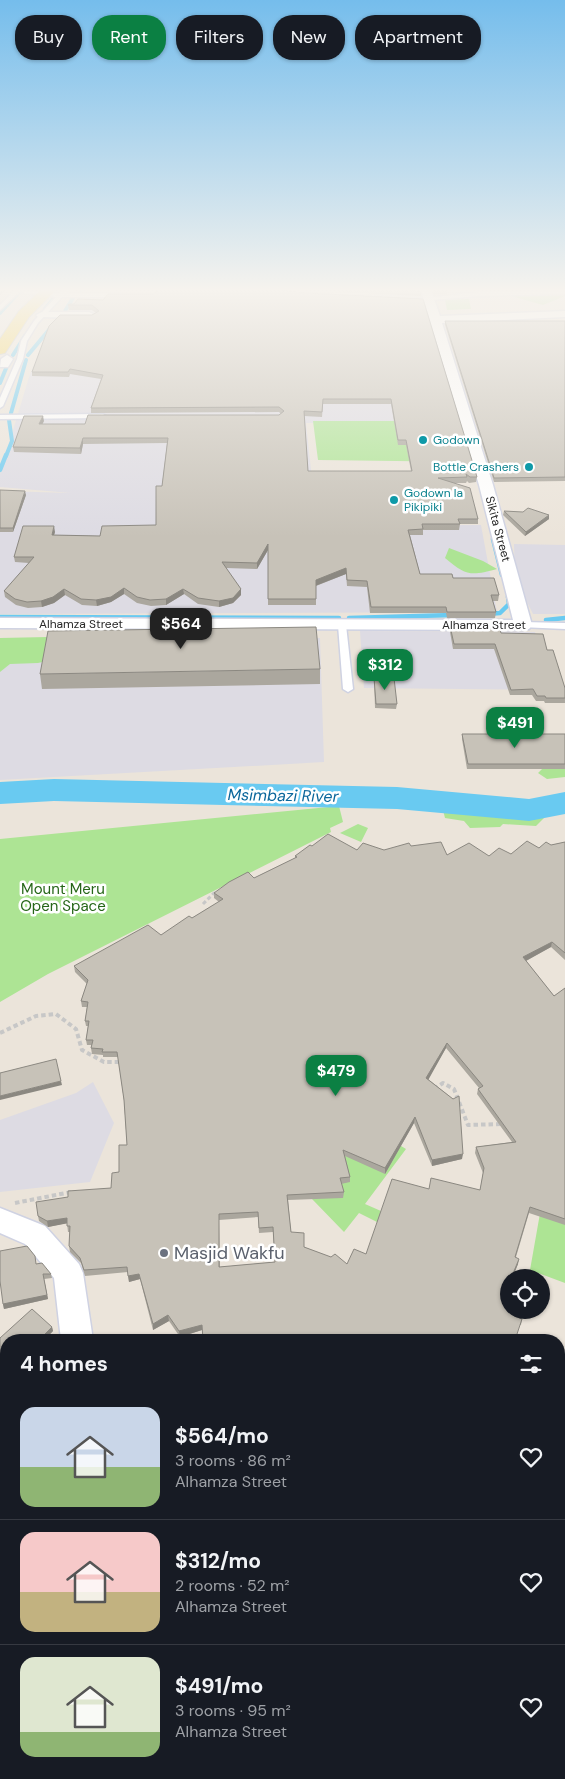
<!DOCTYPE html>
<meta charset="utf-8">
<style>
body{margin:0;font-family:"DM Sans",sans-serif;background:#20242c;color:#f1f3f6;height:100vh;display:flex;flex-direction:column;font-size:19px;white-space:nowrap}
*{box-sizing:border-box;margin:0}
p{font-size:16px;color:#9ea1a6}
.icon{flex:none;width:28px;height:28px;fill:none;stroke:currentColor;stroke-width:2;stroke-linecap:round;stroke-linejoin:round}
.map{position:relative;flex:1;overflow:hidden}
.panel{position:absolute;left:0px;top:1334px;width:565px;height:446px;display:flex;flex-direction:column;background:#171b24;border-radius:20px 20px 0 0;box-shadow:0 1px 4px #0004}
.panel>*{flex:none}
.banner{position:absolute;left:15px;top:15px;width:535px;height:45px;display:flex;gap:10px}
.tools{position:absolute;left:500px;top:1269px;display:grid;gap:10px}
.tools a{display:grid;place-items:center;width:50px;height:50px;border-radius:50%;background:#171b24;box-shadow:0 1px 4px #0004;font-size:25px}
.price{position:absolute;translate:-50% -42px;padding:0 11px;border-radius:10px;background:#0b8043;color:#fff;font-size:16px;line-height:32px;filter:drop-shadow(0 1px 2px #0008)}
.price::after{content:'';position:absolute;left:50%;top:30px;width:15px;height:11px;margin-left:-8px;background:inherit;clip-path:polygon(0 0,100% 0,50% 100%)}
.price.active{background:#222;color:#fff}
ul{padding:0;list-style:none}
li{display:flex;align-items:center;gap:15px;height:125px;padding:0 20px}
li+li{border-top:1px solid #363941}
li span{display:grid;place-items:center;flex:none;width:140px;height:100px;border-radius:15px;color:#555}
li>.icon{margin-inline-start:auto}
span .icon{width:60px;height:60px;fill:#fffc;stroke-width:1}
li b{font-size:21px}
h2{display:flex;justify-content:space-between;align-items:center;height:60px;padding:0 20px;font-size:21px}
.tag{padding:0 18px;border-radius:20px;background:#171b24;box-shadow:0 1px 4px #0004;font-size:18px;line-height:45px}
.tag.active{background:#0b8043;color:#fff}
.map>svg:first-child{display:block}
</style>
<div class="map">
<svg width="565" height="1779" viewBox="0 0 565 1779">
<rect width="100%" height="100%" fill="#ebe4da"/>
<path fill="#dddbe3" d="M382,288H419L435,322L457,423H306L317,526L481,525L497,612L0,614V491L71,493L0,487V474L29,377L45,339L79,302L370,299Z
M514,544L565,545V614H533L515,578Z
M360,631L535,632L549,690L364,688Z
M320,638L324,762L0,780V641Z
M93,1082L114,1123L90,1182L0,1192V1120L76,1093Z"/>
<path fill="#ade494" d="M483,288H565V296L543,305Z
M469,299L471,309L447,310L445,300Z
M313,421H457L473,462L318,460Z
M449,548L483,561L497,569C471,576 466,576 445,558Z
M48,637L47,661L38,663L10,664L0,672V638Z
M565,762V777L547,779L538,773L548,763Z
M339,806L343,822L330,828L331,832L48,974L0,1002V839Z
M443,810L544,818L536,826L503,824L500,827L470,828L464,821L445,818Z
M358,824L368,828L361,842L340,833Z
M565,1087V1283L530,1270L554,1134Z
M375,1130L406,1149L365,1204L445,1239L431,1249L359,1213L344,1232L312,1199L335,1142Z
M559,1357H565V1401H559Z
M559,1614L565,1616V1779H472L474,1774H559Z"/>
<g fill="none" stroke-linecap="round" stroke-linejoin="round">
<path stroke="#69caf1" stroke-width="4" d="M62,290L64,288
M80,292L84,288
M45,309L54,298
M65,311L73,298
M0,313L23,288
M13,355L25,336
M28,355L53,325
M0,383L9,361
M11,413L26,360
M6,456L12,441L9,420"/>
<path stroke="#69caf1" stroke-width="4.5" d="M0,470L6,455
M493,539L502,575
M488,614L500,613L509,604L508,597
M0,617L339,618
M349,618L453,615
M546,620L565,618"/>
<path stroke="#69caf1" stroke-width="9" d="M559,1759L565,1763
M474,1779L476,1774"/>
<path fill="#69caf1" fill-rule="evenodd" d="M54,779L397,787L529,799L565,792V814L529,821L397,809L54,801L0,804V782Z"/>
<g stroke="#cfd2e2" stroke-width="3">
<path id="lane" d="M17,288H23L0,310V305Z
M69,288H77L68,293H121L124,295L121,297H62L38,323L27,341L23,359L3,406L0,408V398L17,359L21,341L34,321L56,297L22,293L25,291L59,293Z
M565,290V294L479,296L420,301L417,299L479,292Z
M0,415L103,414L106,416L103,418L0,419Z
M342,622L346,625L353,689L348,692L343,689L338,625Z
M523,622L565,623V629L520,627L519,625Z"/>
</g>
<g stroke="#cfd2e2" stroke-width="3">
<path id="street" d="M422,288H430L431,290L440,316L565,311V317L442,323L493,485L532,625L529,629L523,630L0,628V618L513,620L479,485L421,290Z
M42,312H89L95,315L89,318L38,317L36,315Z
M7,355L13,359L8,367H0L1,359Z
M0,1208L45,1226L79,1264L83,1273L93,1340H61L54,1278L25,1244L0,1233Z"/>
</g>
<g stroke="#c7c7c7" stroke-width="2">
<path id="primary" d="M43,288H58L29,317L5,353L0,354V339L19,311Z"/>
</g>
<path stroke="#c7c7c7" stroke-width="3" stroke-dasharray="4 2.5" stroke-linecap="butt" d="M203,904L214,893H217"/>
<path stroke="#c7c7c7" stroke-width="4" stroke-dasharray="4.5 3" stroke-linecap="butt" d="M0,1033L36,1016L56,1014L76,1029L82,1050L104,1062H122
M434,1089L443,1083L454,1089L468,1125L501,1124
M15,1203L71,1192"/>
<path stroke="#c7c7c7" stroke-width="5" stroke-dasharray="5.5 4" stroke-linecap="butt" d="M559,1505L565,1486
M559,1564L565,1568
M472,1779L473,1774"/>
<use href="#lane" fill="#fff" fill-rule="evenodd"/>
<use href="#street" fill="#fff" fill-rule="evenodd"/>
<use href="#primary" fill="#f4d356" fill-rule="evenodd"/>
<g stroke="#9c9fb4" stroke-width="8">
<path id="rail" d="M559,1473L565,1458
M435,1779L437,1774"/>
</g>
<use href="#rail" stroke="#fff" stroke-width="5.5" stroke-dasharray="18" stroke-linecap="butt"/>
</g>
<path fill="#aba79e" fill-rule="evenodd" d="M115,288H263L306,293L477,477L476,482L469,483L467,481L466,483H455L478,519V524H460L459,530H423V535H410L420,574L453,578L499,595L498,601H493L496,612L495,618H447L446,613H370L367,587L347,586L346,574L316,586V605H268V550L257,569L226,568L241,595L233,603L219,607L198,604L184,594L166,605L151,606L137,603L124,594L111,602L97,606L82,605L65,595L54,603L42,607L28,608L16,605L5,597L4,591L29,563L15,562L14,557L55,532L54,535L100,536L156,525L162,486L167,443L83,444L81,454L14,452L13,447L44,421L42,424H85L279,415L281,414L279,412L91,413V408L101,379L70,374L69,377L32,376V372L92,315L96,313L92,310H69L68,305L103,300L154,294L156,293L154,291H115ZM323,404H391L398,445H406L411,471H308L304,416L322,417Z
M270,288H421V296Z
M431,288H447V294H434Z
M445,321H565V481L494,482L445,325Z
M0,490L26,495L13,532H0Z
M504,511L549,515V519L525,536L503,515Z
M450,626L501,633L547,650L565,688V703H545L544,701H536L532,695H510L494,649H453L450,632Z
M320,669V684L42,689L40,674Z
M374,678L397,704L396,709L375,708Z
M462,734H565V769H467L462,739Z
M565,842V960L551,947L526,961L554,996L565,988V1225L529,1213L516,1257L518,1264L513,1277L509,1310H518L515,1317L522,1319L521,1325L202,1330L180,1337L169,1321L153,1330L140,1279L129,1282L128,1272L85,1276L81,1263L70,1252L69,1246L70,1232H68L67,1223L48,1227L39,1221L38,1216L68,1197L111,1188L119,1172L127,1145L124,1101L118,1057H103V1055L92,1054L91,1048L92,1045H87L86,1040L88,1026H86L85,1021L87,1007H82L81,1001L87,984L75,972L74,966L161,935L192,918L219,902L214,898V893L254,878L295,858V856L312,846L357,850H384L411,846L447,855L489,856L511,854ZM446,1048L479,1088L478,1089L477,1094L512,1142L476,1147L475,1153L483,1173L480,1190L429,1189L366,1254L347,1264L304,1247L291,1232L288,1200L343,1198L344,1192L341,1184L350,1182V1177L345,1156L385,1174L414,1123L432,1166L462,1159L453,1099L428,1079ZM258,1217L259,1233L273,1232L275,1262L220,1267L219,1220Z
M37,1264L51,1274L52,1278L44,1279L48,1299L4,1309L3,1304Z
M52,1327L53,1331L44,1340H6V1407L5,1406L3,1411L0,1408V1338Z
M126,1774H198L197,1779H132Z"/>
<path fill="#8b8881" d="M4,288H9L0,295V292Z
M43,416L44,421L40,429L39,424Z
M83,438V444L81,454L80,448Z
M25,491L26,495L13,532V528Z
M549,515V519L525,536L526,532Z
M54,526L55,532L52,541V535Z
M268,544V550L257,569V563Z
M346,568V574L315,586L316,580Z
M124,588V594L111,602L97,606L96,600Z
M64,589L65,595L54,603L42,607L41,601Z
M183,589L184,594L166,605V599Z
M241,589V595L233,603L219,607V601Z
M552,942L551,947L522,963L523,957Z
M447,1043L446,1048L426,1084V1078Z
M61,1081L62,1085L0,1100V1096Z
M415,1117L414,1123L385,1174V1168Z
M463,1154L462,1159L432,1166V1160Z
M67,1218L69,1223L48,1227L47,1221Z
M519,1259L518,1264L512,1278H511Z
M139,1274L140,1279L129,1282L128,1276Z
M44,1279L48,1299L4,1309L3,1304Z
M168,1315L169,1321L153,1330V1324Z
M202,1325V1330L180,1337L179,1331Z
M52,1327L53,1331L44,1340H39Z
M3,1402L5,1406L3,1411L2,1407Z
M81,1774H84L82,1779H79Z"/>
<path fill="#c7c2b8" stroke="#8b8881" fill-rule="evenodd" d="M155,288H263L306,293L423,299L477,477H470L466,474L467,477L438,478L470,488L478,519H458L460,524H422L423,529L408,530L420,574H452L453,578H494L499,595H491L496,612H447L446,607H371L367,581L347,580L346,568L316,580V599H268V544L257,563L222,562L241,589L233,598L219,601L198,598L183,589L166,599L150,600L137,597L124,588L111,597L96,600L81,599L64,589L53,597L41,601L27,602L15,599L4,591L34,557H14L23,526H54L52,535L100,536L102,526L156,525V486H162L168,438H83L80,448L13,447L24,416H43L39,424H85L88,415H279L284,411L279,407L91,408L103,375L70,369L68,372H32L49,326L60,315H92L99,311L92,305H68L70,304H74L78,299L103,300L108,294H154L158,291ZM323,399H391L398,440H406L412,471H308L304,411L322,412Z
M362,288H421V291Z
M434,288H447L448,289L435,290Z
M445,321H565V477L494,478Z
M0,490L25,491L13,528H0Z
M528,508L549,515L526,532L504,511L523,512Z
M450,626L499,627L501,633L543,634L547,650H553L565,688V698H546L545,696H537L533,689L511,690L495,644H454Z
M316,627L320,669L40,674L48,631Z
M374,678H394L397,704H376Z
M462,734H565V764H468Z
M328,834L357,850L363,843L384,850L409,843L411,846L441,842L447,855L469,843L489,856L499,848L511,854L527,841L539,848L546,842L551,845L565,842V953L552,942L523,957L554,996L565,988V1219L530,1207L515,1257L519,1259L512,1276L514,1278H509V1310H517L514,1316L522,1319L515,1340H203L202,1325L179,1331L168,1315L153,1324L139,1274L128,1276L127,1267L84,1270L80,1258L69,1246L70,1226H67V1218L47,1221L38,1216L36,1202L68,1197V1191L111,1188L112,1173L119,1172V1145H127L124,1100L117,1052H102L103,1049L91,1048L93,1040H86L89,1021H85L88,1002L81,1001L88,980L74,966L148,925L161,935L189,916L192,918L223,899L214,893L229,882L248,872L254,878L297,857L295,856L310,845L312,846ZM447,1043L483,1086L478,1089L516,1142L476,1147L484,1168L480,1190L431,1178L429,1189L392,1179L366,1254L354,1249L347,1264L335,1254L331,1257L304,1247V1233L291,1232L287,1195L344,1192L340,1178L350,1177L343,1150L385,1168L415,1117L432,1160L463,1154L459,1096L453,1099L426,1078ZM258,1212L259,1228L273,1227L275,1262L219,1267V1214Z
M56,1059L61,1081L0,1096V1073Z
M27,1246L35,1256L36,1264L42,1263L51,1274H43L47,1295L3,1304L0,1281V1251Z
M32,1309L52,1327L39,1340H6V1404L3,1402L2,1407L0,1405V1338Z
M0,1454H6V1774H81L79,1779H0Z
M129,1774H197L195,1779H135Z
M213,1774H300L301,1779H212Z"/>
<linearGradient id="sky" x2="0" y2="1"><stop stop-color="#75bdec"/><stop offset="0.54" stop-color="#f6f3ee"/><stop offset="1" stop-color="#f6f3ee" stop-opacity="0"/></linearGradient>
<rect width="565" height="537" fill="url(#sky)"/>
<g fill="#0f9aa8" stroke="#fff" stroke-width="2">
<circle cx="423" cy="440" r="5"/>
<circle cx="529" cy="467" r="5"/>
<circle cx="394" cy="500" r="5"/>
</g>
<circle fill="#6b7280" stroke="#fff" stroke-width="2" cx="164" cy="1253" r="5"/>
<g text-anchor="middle" stroke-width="5" stroke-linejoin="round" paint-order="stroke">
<g font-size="12" fill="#0d838f" stroke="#fff" text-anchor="start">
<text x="433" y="444">Godown</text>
<text x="519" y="471" text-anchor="end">Bottle Crashers</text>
<text x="404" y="497">Godown la<tspan x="404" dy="14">Pikipiki</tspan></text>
</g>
<g font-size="12" fill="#292929" stroke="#fff">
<text transform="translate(498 529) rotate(75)" y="4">Sikita Street</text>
<text x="81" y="628">Alhamza Street</text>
<text x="484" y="629">Alhamza Street</text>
</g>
<g font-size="15" fill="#266618" stroke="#fff">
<text x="63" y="894">Mount Meru<tspan x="63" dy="17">Open Space</tspan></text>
</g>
<g font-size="16" font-style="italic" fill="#0a669b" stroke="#fff">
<text transform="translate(283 795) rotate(1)" y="6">Msimbazi River</text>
</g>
<g font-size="18" fill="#5b616d" stroke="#fff" text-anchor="start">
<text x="174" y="1259">Masjid Wakfu</text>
</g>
</g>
</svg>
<div class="tools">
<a><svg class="icon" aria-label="locate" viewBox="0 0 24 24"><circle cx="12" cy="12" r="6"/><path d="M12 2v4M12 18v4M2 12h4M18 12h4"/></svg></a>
</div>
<b class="price active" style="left:181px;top:650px">$564</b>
<b class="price" style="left:385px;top:691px">$312</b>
<b class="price" style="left:515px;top:749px">$491</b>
<b class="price" style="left:336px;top:1097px">$479</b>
<div class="banner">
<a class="tag">Buy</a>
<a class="tag active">Rent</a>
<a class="tag">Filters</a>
<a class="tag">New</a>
<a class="tag">Apartment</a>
</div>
<section class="panel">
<h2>4 homes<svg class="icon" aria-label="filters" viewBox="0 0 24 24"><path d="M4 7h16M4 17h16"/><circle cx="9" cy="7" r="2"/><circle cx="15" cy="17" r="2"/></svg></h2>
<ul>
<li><span style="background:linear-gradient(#c9d6e8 60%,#8fb573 0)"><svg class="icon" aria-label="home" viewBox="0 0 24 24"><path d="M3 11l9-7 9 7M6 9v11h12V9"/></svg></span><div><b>$564/mo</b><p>3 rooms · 86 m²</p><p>Alhamza Street</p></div><svg class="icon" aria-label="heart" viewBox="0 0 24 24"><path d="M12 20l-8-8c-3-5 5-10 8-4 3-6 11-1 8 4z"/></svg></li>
<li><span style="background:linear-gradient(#f6c9c9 60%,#c2b280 0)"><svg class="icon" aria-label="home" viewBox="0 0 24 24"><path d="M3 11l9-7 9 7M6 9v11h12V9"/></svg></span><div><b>$312/mo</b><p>2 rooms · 52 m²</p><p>Alhamza Street</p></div><svg class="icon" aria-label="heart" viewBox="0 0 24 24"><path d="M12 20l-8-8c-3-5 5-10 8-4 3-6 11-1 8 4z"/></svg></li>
<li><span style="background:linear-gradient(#dfe7d0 75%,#8fb573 0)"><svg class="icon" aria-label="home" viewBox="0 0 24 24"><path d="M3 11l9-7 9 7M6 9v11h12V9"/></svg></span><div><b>$491/mo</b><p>3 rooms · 95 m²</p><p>Alhamza Street</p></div><svg class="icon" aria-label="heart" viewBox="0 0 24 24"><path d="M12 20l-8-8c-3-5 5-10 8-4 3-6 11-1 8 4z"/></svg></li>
</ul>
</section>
</div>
